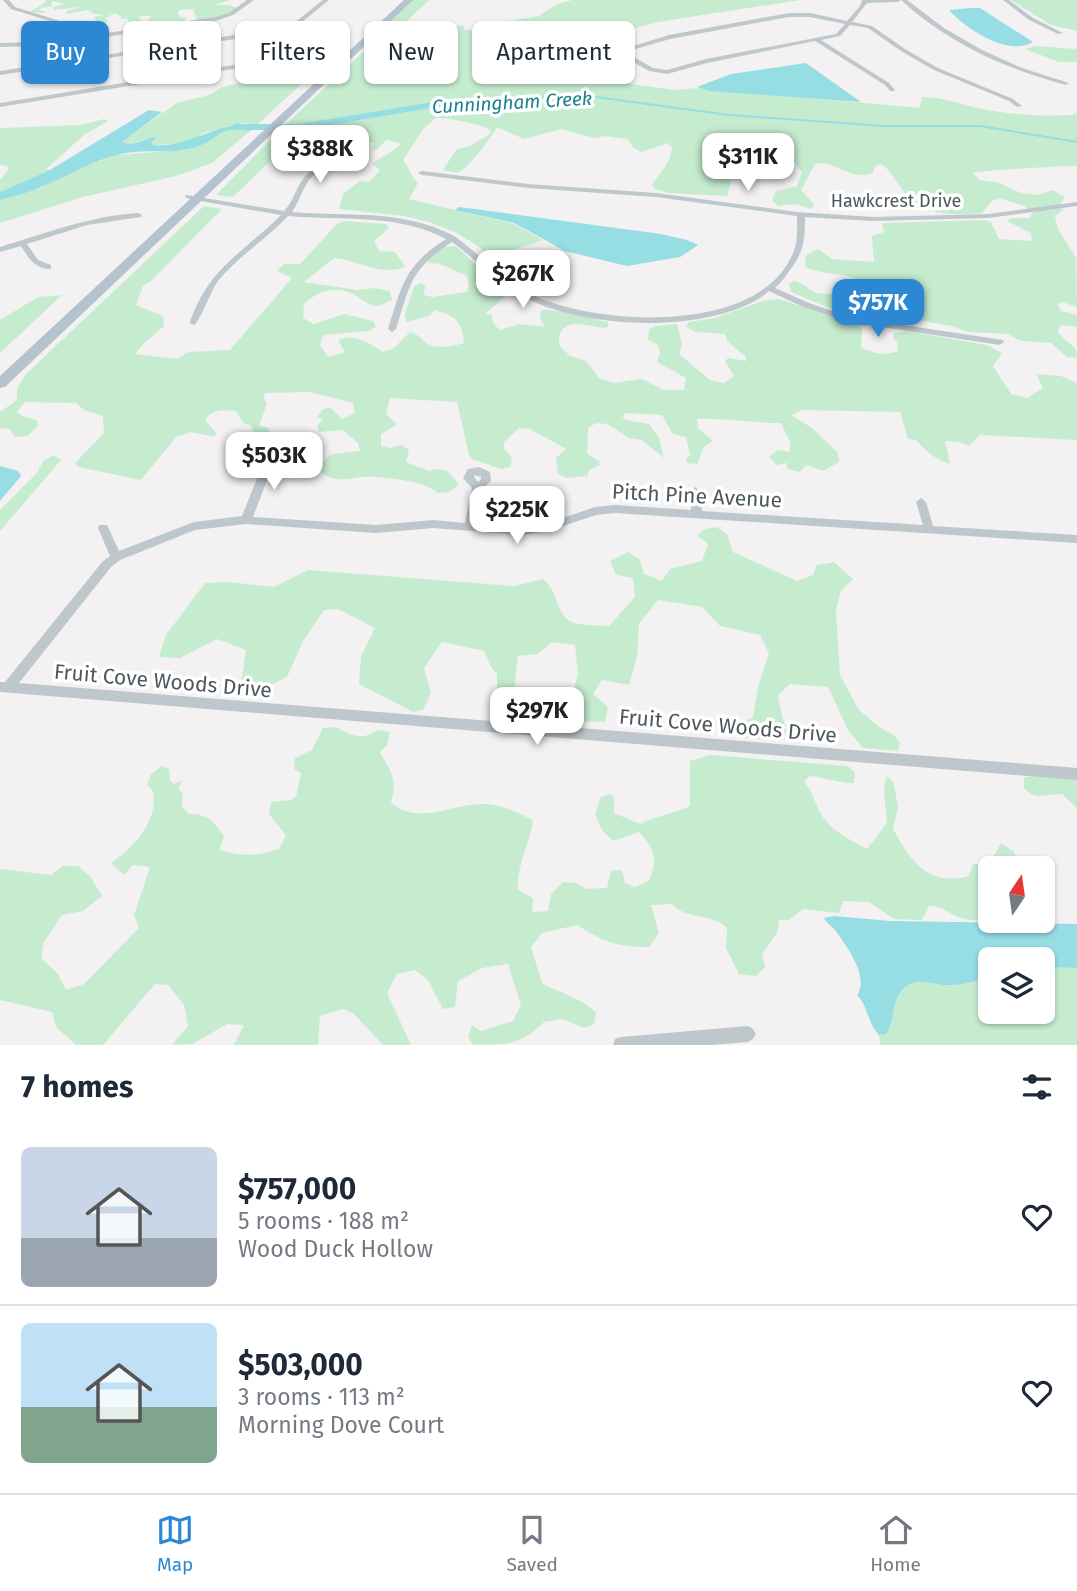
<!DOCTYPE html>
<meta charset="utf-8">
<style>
body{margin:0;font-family:"Fira Sans",sans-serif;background:#f2f2f3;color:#1f2937;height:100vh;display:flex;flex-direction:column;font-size:26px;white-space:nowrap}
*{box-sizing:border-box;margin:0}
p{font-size:23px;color:#747a83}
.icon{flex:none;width:38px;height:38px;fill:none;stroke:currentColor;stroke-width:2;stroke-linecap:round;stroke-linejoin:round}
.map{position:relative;height:1045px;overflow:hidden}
.side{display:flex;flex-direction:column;background:#fff;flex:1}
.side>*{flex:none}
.top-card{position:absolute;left:21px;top:21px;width:700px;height:63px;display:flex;gap:14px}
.needle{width:46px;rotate:13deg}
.buttons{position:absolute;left:978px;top:856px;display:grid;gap:14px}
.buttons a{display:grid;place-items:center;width:77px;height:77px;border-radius:10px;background:#fff;box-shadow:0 2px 5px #0004;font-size:35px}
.price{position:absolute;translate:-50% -60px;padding:0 16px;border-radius:14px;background:#fff;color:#222;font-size:23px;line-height:46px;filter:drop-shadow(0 2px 4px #0008)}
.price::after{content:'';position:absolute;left:50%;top:42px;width:21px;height:16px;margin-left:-10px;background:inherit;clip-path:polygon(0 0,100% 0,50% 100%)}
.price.active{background:#2c88d3;color:#fff}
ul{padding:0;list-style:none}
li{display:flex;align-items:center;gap:21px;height:175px;padding:0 21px}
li+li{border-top:2px solid #e0e1e3}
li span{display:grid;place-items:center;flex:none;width:196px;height:140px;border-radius:10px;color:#555}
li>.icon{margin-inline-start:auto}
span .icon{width:84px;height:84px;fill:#fffc;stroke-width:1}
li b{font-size:30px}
h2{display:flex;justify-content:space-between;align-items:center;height:84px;padding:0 21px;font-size:30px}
.chip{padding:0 24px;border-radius:10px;background:#fff;box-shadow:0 2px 5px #0004;font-size:24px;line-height:63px}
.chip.active{background:#2c88d3;color:#fff}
.dock{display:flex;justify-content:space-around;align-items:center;height:98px;border-top:2px solid #e0e1e3;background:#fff;font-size:19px;color:#747a83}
.dock a{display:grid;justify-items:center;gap:4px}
.dock .active{color:#2c88d3}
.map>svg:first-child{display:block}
</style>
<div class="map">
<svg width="1077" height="1045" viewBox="0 0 1077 1045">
<rect width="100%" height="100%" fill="#f3f1f2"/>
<path fill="#c5eccf" d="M45,0H229L215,5H229L238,8L226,15L197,20L193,9L179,10L178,14L182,18L187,17L185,20L189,22L154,27L141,24L146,23L151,16H140L139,18L142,21L128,22V19H120L122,17L114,13L105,19L109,22L86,27L97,22L94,17L105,15L94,14L88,10L68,14L65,12L79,7L54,10L53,7L65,4L52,1V6L38,9L48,13L30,12L46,2Z
M412,0H429L407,21L436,26H464V30L490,29L495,23L539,16L557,4L572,0H800L658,22L574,44L544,58L547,68L570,75L575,81L617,82L675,90L698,88L920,108L922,97C944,97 961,105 982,109C1008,114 1052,118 1077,114V166C1065,166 978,170 973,173L979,180L999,183L1021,193L1039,195L1052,190L1065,197L1061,203L1063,210L1055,216L1058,229L1076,258L1077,307L1062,302L1057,304L1061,311L1077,315V327L1060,325L1058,333L1076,349L1077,358L1067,357L1051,343L1021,341L1008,334L967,332L952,326L922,321L903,323L844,314L791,292L789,284L794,281C804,283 807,289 815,292C826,296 847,294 856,286L857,279C838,272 822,275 805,267L806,256L818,249L832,259L874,262L872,236L884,232L882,223L984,220L991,222L999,239L1032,241L1031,233L1007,221L1012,218H1029L1033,213L1024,206L999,198L992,201L982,213C956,215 931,217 909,197C898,188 894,172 881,164L876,165L873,173C850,182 835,159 815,164L801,190L814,204L811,209L796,204L778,206L772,200L776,191L797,186L802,172L790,157L776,155L770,163L738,159L727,196L668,193L655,189L652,184C661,172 671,162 672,147L667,143L642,152L634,148L627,139L605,136L594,138L561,129L524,139L497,127C489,140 471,165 458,173L443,170L456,150L472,145L490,134L491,130C481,124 448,118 436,118L424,128L403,160C410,168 410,176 418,183L409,199L514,224L543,240L513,250L510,259L488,256L478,246L457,233L429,222L404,216L339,209L343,194L360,181L369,182L380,170L372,164C382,156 392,153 401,144L387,140L376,150L372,149L374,143L367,141L365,136L299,144L267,164L233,197L216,195L287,123L374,42L372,40Z
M1011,0H1077V31L1051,25Z
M1035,46L1077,49V62H1059L1025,49Z
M290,73L310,76L257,125L243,123L204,133L187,143L153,145L151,143L156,138C144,136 134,149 121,142L177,103L209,95L222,87L250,81L266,82L277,75Z
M104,119L108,121L84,135L46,169L50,170L0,192V180L8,170L7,166L0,165V128L81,125Z
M234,129L250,131L212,163L176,176L83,197L0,223V200L38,189L77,169L117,155L183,150L205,143L219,132Z
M204,206L222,209L152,280L143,286L136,305L163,316L164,326L144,343L135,354L176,359L189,352L230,350L292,278L277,271L284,264H300L337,224L344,221L386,224L389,228L374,241L379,251L395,252L405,266C386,278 357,260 334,258L304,282L357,290L374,288L390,291L392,300C387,302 382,306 376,306C366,305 360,296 351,293C333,286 318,291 304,304L303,318L314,324L344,314L373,321L376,327L369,331L323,335L320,345L328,357L345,352L338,340C355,333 370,343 383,352L394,348L410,332C418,335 419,336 424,341C434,351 454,346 464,343C462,321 456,316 435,310L429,316L406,322L405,314L414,287L420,283L425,285L424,295L432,297L467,292L469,285L467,276L440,264L429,263L427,258L443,247L456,246L505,292L504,297L486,313L492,316L493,323L500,330L519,324L545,327L540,318L541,310C555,308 590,319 608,322V327L603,328C584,325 558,315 559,345L570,356L586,361L599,378L613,383L642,379L663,390H684L686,378L657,362L660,353L658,345L648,340L649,330L655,326L677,324L682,345L679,354L710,380L724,383L734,376L725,361L728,358L746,361V357L727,341L725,334L696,332L686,327L689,322L715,318L762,301L779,299L857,325L862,328L861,347C872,354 886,356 898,351L897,342L893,338L894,333L907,331L987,345L1002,353L993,366L1011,394L1027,398L1043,388L1036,374L1061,376L1077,383V440L980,435L969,446L960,442L945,441L950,464C938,461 924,450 916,440L908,439L900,412L802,410L791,415L812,428L838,453L839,462L823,471L806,465L800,472L787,469V463L777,465L769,457L778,450L790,452V442L781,423C752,423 726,418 697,419L698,428L713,441L704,447L697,464L687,463L686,458L690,455L686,437L673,434L662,415L626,413L622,416L626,420L649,424L659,438L664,458L642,440L629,438L607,424L596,423L588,428L587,454L599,461L600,465L589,470L587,476L567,478L558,474L556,458L566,449L530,429L519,428L504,442V448L512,458L510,467L501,469L472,459L469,455L457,402L390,398L386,414L397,424L381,434V446L390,448L402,445L409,450L406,462L429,471C444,465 450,473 459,484L449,492L438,493C421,480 396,479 375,477C354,475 343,485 322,474L320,464L332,454L360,451L358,443L343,430L319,432L317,426L323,419L317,417L322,410L330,407L342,419L355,413L353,403L310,392L265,393L263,396L267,404L259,425L268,428L271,436L269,442L258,440L250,425L243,423L236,411C223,410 213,408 205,420L216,433L215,437L190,432L176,437L141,480L78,467L75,463L104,433L103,416L84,410L76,403L25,402L17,412L24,417L37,420L38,426L27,436L15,437L10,429L0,428V412L17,400V389L25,375Z
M62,295L0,353V320L38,297Z
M54,455L61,460L0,531V510L37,473L43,461Z
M716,527L727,534L733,552L797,581L813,575L817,565L834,562L853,579L841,591L836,610L840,675L859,710L879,727L895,736L900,743L898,751L863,748L848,730L828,687L790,684L778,695L782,717L789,734L774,740L738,737L733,727L753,717L758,687L769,653L760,635L720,626L702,607L658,600L639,624L637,657L629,685L602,680L593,694L608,707L605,722L564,721L554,706L571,703L578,673L575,645L552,642L538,654L518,656L512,708L505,711L497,703V674L491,667L484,651L442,642L424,668L431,693L423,710L413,712L359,684L361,656L375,628L338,609L324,610L303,641L287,677L269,686L241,684L246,650L217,639L180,658L159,657L166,635L205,583L227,582L274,587L308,570L514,586L543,579C561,593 554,617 575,623C585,626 598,625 609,626L635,597L633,578L616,575L610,561L628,552L640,560L644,574L662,581L670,569L702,561L708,544L697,535L705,529Z
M336,727C352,736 361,741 378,730L390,732L387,745L380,752C391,774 398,777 391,803C420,826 451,804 481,804C501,804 515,812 533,820C530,844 516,866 518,890L533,898L532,912L548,911L551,894L563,882L576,883L586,889L607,888L611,871L622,870L625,883L635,887L649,881C658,857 655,850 639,832L613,841L602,830L595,814L601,797L609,794L614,797V813L640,824C656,816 673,814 690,806V761L710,755L847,766L855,772L854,783C839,784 826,777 810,776L804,781C814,794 816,808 825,820C835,833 853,841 867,849L887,823L884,792L886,776L893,781L898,806L893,829C911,861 928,887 969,876L973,864H989L1001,843L1014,852L1021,868H990V920L996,921C985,921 971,921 961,918C948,914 943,905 929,906L922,920L894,919L869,902L843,901L839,913L803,909L789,920H779L777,933L762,954L765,967L756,976L739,974L726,948L727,928C710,911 689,922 672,904L651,905L659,933L649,947C617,947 604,942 577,925L542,933L531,947L542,983C560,994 582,997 596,1013L594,1024L584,1028L563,1019L544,1022C521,1045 508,1045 473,1045L468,1037L472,1025L481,1031L513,1021L521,1005L508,964L482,968L458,981L455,1007L443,1009L428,980L415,970L397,974L387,993L411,1045H383L354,1014L343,1009L320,1016L318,1045H234L244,1025L227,1024L193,1044L172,1045L188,1026L184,1005L168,985L155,984L103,1045H76L56,1027L52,1012L0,1000V869L51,875L63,866H78L90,876L102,896L83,911L62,915L44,942L41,958L58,974L66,990L84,984L139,928L134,915L150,867L133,865L124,875L111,863C134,848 159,820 153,791L147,785L151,774L162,766L169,769L170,780L174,784L182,780L178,790L183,793L182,807L189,814C206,813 215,822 224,836L219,850C241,856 257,857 279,849L286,835L269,814L271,802L291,800L296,797L301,773L294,769L295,758L312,750L323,728Z
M1036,776L1077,780V808L1062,794C1047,794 1035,801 1024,788V777Z
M1043,967L1077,968V1045H880L879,1035L886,1034C895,1022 891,1005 900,993C914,973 934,987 952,985C965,985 978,980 990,977V1012H1043Z"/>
<path fill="#96dde4" d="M971,8H980L1033,42C1008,57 966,29 949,10Z
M806,63L861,102L709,91L697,87L731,74Z
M149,110L162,112L122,142C134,148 145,137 157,137L152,142L153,145C192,148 216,120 257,125L250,131C213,126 224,138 196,147C172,155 145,148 121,154C93,160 68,176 41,187C28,193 14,196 0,200V192L50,170Z
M459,207L661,234L687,240L698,245L680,257L627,266L565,251L514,223L455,210Z
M0,466L18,471L21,476L0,501Z
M834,916L890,921L1077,924V968L1043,967V959H990V977C978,980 965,985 952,985C934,987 914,973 900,993C891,1005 895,1022 886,1034L879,1035C868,1024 868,1006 857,995C870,977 846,945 835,930C831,925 827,924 824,918Z"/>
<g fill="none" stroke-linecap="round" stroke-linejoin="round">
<path stroke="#96dde4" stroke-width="2" d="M458,101L588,96L729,115L885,126H980L1077,142"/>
<path fill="#96dde4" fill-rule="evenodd" d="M458,98L461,99V103L299,130H235L230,127L235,124H299Z"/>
<path fill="#bec7cc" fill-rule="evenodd" d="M3,0H9L15,7L86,29L93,35L215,17L229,13L247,0H254L233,15L216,21L43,46L0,47V43L43,42L87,36L82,31L11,9Z
M323,0H329L297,26L284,31L191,46L197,74L194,76L191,74L185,46L0,75V71L281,28L293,24Z
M862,0H901L898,2L867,3L852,22L872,26L905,49L938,68L1013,99L1022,106L1017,107L1009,101L934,70L901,51L868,28L850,25L840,36L821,40L889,83L895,90L894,91H890L885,85L815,41L707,63L667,74L649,71L619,54L591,63L588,61L615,52L616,50H621L669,35L789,13H810L847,21L860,6ZM789,17H810L845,24L836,34L706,59L667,70L653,68L625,52L670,39Z
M901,0H907L944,28L982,50L1022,68L1069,83L1066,85C1005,69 948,43 901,0Z
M1003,0H1009L1033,18L1063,33L1058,34L1029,20Z
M361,156L364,158L363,159C345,163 319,165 308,182C301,192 299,202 292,212C335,216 382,211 424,224C435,227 448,232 457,238C483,257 506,284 537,297C604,326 760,334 793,253C798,242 797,228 797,216L656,197L528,188L422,175L418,173L422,171L528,184L656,193L797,212L873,217L988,214L1077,202V206L988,218L873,221L805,217C805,240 804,251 790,270C785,277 781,283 775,288L809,303L850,317L1003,340L1004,342L1000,345L849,322L803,307L769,291C764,295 758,300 751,303C692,332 589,328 530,300C500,286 478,261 452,242C410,269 410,285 396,329L392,332L388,329C402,285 405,265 446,239C398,213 341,221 288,216C267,239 238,256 218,281C210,292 201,320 194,325L191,324L190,322C209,267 243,253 281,215L189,199L185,197L186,195L284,211C293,202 295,191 301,182C313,162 340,159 361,156Z
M138,213L142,215L141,217L87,225L27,244L38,260L51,265V269C35,269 29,259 21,246L0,252V247C46,233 90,216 138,213Z
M273,448L278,451L253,517L376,525L433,520L465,523L472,488L463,478L468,469L479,467L490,472L491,481L482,489L476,523L522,527L548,523L595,507L615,505L691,510L690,491L695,487L700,491L702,511L923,525L916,502L921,498L926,502L933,526L1077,535V543L615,513L596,515L548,531L522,535L433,528L376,533L246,524L195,530L120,560L111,567L19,683L1077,768V780L0,692V682H5L103,561L110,556L98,528L99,525H107L119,551L194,522L242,516L268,451ZM475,475L481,477V479L478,482L474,477Z
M748,1026L753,1029L756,1034L753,1039L748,1042L711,1045H613L615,1039L621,1037Z"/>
<path fill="#bec7cc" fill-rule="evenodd" d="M318,51H354L357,53L354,55H318L0,107V103Z"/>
<path fill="#b4c3cd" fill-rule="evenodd" d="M404,0H413L5,387L0,388V376Z"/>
</g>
<g text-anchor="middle" stroke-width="7" stroke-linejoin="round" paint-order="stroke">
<g font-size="18" fill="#4b565d" stroke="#fff">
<text x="896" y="207">Hawkcrest Drive</text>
</g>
<g font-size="19" font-style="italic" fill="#1a808b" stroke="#fff">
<text transform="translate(512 102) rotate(-3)" y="7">Cunningham Creek</text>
</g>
<g font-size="21" fill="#4b565d" stroke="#fff">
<text transform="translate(697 496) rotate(3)" y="7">Pitch Pine Avenue</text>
<text transform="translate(163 681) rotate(5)" y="7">Fruit Cove Woods Drive</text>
<text transform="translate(728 726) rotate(5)" y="7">Fruit Cove Woods Drive</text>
</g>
</g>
</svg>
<div class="buttons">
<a><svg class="needle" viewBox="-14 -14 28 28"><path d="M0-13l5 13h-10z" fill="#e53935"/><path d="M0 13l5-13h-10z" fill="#747a83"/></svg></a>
<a><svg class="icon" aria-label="layers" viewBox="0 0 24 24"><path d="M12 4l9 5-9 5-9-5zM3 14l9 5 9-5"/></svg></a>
</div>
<b class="price" style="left:320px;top:185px">$388K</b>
<b class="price" style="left:748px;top:193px">$311K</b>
<b class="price" style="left:523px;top:310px">$267K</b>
<b class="price active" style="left:878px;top:339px">$757K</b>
<b class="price" style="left:274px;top:492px">$503K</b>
<b class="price" style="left:517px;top:546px">$225K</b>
<b class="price" style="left:537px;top:747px">$297K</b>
<div class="top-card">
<a class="chip active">Buy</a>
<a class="chip">Rent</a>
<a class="chip">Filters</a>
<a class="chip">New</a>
<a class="chip">Apartment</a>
</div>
</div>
<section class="side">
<h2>7 homes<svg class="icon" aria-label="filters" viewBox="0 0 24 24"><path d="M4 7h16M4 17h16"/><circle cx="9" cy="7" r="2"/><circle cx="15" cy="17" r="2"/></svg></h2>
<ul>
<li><span style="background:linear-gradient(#c9d6e8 65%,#9aa5b1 0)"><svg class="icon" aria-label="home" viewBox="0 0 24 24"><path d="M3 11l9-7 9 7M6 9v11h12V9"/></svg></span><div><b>$757,000</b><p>5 rooms · 188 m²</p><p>Wood Duck Hollow</p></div><svg class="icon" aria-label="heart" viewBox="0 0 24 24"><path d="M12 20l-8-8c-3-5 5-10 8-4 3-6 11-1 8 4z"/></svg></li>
<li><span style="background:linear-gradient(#bfe0f5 60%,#7fa58c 0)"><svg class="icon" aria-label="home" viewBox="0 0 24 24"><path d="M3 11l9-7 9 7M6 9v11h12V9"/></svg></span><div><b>$503,000</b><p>3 rooms · 113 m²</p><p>Morning Dove Court</p></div><svg class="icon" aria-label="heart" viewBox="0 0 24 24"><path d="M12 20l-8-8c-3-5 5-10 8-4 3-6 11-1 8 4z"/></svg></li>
</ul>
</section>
<nav class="dock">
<a class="active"><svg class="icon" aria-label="map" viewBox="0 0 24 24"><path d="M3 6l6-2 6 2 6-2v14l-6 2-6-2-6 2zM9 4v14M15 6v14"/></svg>Map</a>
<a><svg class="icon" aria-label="saved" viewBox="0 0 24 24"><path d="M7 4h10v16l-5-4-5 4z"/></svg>Saved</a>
<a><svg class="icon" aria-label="home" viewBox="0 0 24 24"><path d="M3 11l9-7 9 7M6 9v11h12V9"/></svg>Home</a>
</nav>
